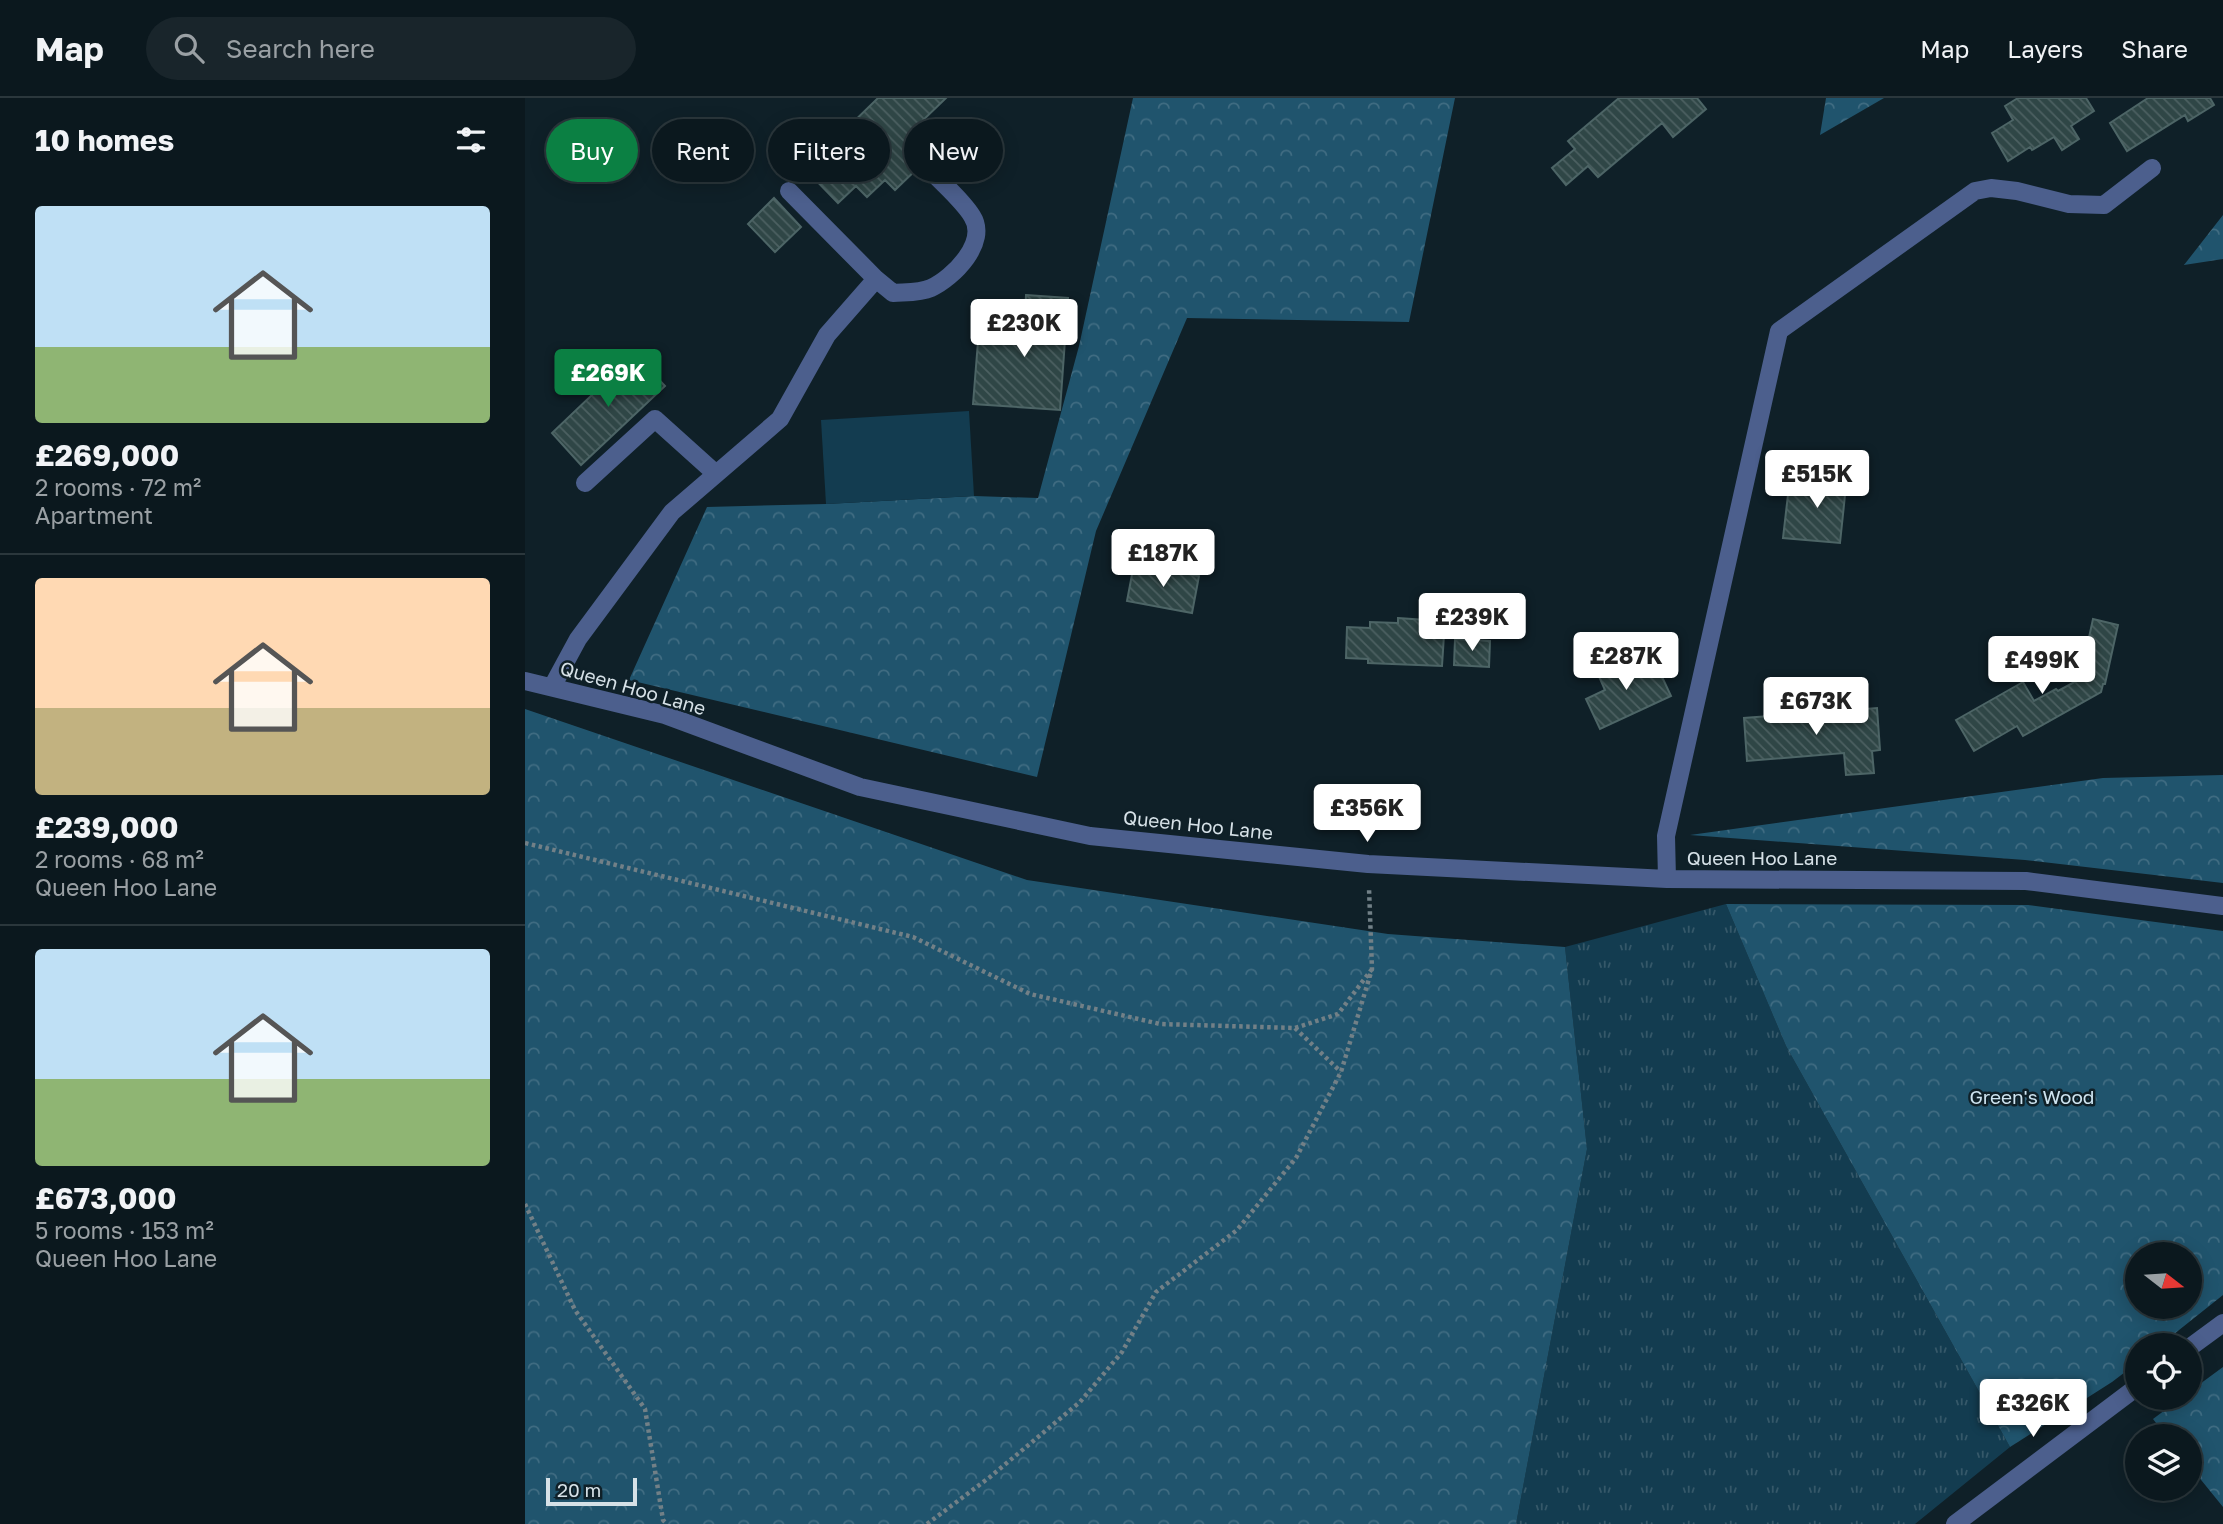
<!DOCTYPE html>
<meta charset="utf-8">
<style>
body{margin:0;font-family:"Golos Text",sans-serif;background:#19252b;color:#f1f3f6;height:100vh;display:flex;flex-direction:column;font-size:26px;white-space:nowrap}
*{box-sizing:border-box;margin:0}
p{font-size:23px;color:#9aa0a4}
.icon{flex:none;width:38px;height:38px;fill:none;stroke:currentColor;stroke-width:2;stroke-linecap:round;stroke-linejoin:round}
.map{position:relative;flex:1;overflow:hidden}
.drawer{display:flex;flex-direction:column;background:#0b181e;width:525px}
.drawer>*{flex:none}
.banner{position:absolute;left:21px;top:21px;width:665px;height:63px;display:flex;gap:14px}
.needle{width:46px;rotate:107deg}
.controls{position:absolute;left:1600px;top:1144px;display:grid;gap:14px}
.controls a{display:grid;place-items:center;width:77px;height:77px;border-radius:50%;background:#0b181e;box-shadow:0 4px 18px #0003,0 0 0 2px #2b373c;font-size:35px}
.scale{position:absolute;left:21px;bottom:18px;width:91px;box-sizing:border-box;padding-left:7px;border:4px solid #d6e1e7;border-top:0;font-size:19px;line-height:24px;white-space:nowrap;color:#d6e1e7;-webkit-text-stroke:5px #0f2028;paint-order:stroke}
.price{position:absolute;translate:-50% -60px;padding:0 16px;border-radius:7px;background:#fff;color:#222;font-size:23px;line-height:46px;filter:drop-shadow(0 2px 4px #0008)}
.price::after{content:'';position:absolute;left:50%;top:42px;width:21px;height:16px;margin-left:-10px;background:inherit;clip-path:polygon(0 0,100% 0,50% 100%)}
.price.selected{background:#0b8043;color:#fff}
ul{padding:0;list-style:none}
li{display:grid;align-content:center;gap:14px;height:371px;padding:0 35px}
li+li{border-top:2px solid #2b373c}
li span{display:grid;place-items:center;height:217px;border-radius:7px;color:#555}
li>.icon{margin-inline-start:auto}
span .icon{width:126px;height:126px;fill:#fffc;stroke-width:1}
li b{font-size:30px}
h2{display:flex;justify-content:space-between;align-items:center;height:84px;padding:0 35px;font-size:30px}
.tag{padding:0 24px;border-radius:32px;background:#0b181e;box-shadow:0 4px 18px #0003,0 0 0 2px #2b373c;font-size:24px;line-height:63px}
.tag.selected{background:#0b8043;color:#fff}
header{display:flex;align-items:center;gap:42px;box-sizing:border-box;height:98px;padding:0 35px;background:#0b181e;border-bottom:2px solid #2b373c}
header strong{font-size:33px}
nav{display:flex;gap:38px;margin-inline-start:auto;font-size:24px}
.search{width:490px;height:63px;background:#19252b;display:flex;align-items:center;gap:18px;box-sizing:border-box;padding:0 24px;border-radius:38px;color:#9aa0a4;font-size:26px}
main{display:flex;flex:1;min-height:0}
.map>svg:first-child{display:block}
</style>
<header>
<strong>Map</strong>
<div class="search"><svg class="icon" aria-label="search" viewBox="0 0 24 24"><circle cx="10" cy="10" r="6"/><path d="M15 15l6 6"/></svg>Search here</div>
<nav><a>Map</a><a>Layers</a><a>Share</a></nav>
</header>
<main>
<section class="drawer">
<h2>10 homes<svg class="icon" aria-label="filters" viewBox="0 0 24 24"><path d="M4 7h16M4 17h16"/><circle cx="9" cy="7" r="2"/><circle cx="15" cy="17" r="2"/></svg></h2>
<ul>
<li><span style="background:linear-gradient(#bfe0f5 65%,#8fb573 0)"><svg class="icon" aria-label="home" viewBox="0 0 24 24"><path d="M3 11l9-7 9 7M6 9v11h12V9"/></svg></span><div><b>£269,000</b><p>2 rooms · 72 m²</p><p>Apartment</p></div></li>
<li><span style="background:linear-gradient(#ffd9b3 60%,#c2b280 0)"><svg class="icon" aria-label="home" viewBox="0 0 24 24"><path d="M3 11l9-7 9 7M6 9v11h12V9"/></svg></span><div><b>£239,000</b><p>2 rooms · 68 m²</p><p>Queen Hoo Lane</p></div></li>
<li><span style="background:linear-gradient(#bfe0f5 60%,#8fb573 0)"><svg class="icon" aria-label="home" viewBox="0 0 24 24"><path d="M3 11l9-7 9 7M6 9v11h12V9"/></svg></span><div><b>£673,000</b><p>5 rooms · 153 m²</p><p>Queen Hoo Lane</p></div></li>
</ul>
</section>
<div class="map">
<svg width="1698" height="1426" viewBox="0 0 1698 1426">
<defs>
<pattern id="grass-tufts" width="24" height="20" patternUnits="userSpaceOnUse" patternTransform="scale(1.75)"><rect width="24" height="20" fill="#133c50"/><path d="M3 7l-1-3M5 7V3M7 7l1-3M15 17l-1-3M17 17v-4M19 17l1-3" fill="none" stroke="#355869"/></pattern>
<pattern id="forest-crowns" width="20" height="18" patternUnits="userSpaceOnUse" patternTransform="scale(1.75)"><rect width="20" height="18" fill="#20546d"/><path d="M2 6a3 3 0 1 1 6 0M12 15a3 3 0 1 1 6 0" fill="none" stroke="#406c82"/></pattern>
<pattern id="building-back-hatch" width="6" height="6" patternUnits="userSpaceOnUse" patternTransform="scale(1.75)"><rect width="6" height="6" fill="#2f4646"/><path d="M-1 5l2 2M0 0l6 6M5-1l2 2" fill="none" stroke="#4c6061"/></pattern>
</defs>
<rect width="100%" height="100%" fill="#0f2028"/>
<path fill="url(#grass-tufts)" d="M1201,806L1261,948L1485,1349L1390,1426H991L1062,1051L1040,849Z"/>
<path fill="url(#forest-crowns)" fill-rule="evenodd" d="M608,0H930L884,224L662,220L571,433L512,679L104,582L182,409L301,406L449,398L513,400L554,248Z
M1301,0H1359L1295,37Z
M1698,117V161L1659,167Z
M0,611L502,782L863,836L1040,849L1062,1051L991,1426H0Z
M1698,677V785L1500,762L1165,737L1578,680Z
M1201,806L1503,807L1698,833V1197L1634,1248H1612V1265L1587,1284L1485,1349L1261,948ZM1612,1157H1664V1209H1612Z
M1698,1269V1409L1664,1367V1339H1642L1628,1321L1656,1300H1664V1294Z"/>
<path fill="#133c50" d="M444,313L449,398L301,406L296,322Z"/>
<path fill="url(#building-back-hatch)" stroke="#4d6566" stroke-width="2" d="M353,0H421L393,27L405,39L387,56L397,66L370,92L360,82L342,99L331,88L313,105L280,71Z
M1094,0H1172L1181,11L1148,39L1137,25L1073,79L1063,68L1041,87L1027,70L1050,51L1043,43Z
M1493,0H1561L1569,13L1546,28L1554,41L1537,52L1529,39L1507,52L1505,49L1483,63L1467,35L1488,22L1480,8Z
M1623,0H1685L1689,7L1663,23L1660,17L1602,53L1585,25Z
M249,100L276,129L250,154L223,126Z
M501,197L543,200L535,312L448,306L454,231L499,234Z
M110,256L140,288L56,367L27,335Z
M1294,375L1322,378L1315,445L1258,440L1264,388L1292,391Z
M609,466L674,478L667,515L602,503Z
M873,520L901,522V536L919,537L917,568L843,565V561L821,560L822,529L845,530V524L873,525Z
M1568,521L1593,527L1580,586H1578L1576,594L1498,638L1492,628L1449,653L1431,622L1498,584L1509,603L1531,591L1533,593L1555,581Z
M930,541L965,543L964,569L929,567Z
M1103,559L1112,578L1132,568L1146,598L1075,631L1061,601L1080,592L1072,574Z
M1352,610L1355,652L1347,653L1349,675L1321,677L1319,655L1222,663L1219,620Z"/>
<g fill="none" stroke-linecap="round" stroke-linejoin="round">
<path stroke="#728087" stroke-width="4.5" stroke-dasharray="3.5 3.5" stroke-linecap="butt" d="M0,745L388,839L505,896L635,926L770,930L813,916L847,871
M770,930L816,974
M0,1106L50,1212L120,1311L138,1422L142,1426
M402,1426L465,1379L555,1304L597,1254L631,1194L712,1132L771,1060L816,974L847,871L844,790"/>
<path stroke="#4c5f8d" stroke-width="18" d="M264,93L351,181
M60,385L130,321L190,375
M0,583L140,617L335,689L565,738L843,766L1142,781L1501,783L1698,808
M27,589L53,541L147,414L255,321L302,237L351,181L368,195C379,194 395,195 406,190C428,180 464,144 447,118C437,102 419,87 407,74
M1142,781L1141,738L1254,233L1450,93L1466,90L1492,93L1544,106L1579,107L1627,70
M1664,1250L1698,1225
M1430,1426L1612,1289"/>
</g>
<g text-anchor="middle" stroke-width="5" stroke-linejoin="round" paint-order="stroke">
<g font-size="19" fill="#d6e1e7" stroke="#0f2028">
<text transform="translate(108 590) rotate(16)" y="7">Queen Hoo Lane</text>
<text transform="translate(673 727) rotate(6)" y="7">Queen Hoo Lane</text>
<text x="1237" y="767">Queen Hoo Lane</text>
</g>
<g font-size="19" fill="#cee4f0" stroke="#0f2028">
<text x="1507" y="1006">Green's Wood</text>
</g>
</g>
</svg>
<div class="controls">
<a><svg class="needle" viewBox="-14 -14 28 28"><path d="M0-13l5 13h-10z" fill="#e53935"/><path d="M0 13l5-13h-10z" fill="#9aa0a4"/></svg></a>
<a><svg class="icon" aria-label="locate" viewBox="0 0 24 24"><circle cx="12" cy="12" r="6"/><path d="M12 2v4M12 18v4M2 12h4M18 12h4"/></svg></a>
<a><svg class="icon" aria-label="layers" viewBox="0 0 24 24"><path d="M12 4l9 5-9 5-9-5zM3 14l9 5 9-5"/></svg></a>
</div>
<div class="scale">20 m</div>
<b class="price" style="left:499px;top:261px">£230K</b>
<b class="price selected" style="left:83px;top:311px">£269K</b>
<b class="price" style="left:1292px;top:412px">£515K</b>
<b class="price" style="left:638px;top:491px">£187K</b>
<b class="price" style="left:947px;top:555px">£239K</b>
<b class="price" style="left:1101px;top:594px">£287K</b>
<b class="price" style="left:1517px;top:598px">£499K</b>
<b class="price" style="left:1291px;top:639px">£673K</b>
<b class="price" style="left:842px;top:746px">£356K</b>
<b class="price" style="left:1508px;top:1341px">£326K</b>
<div class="banner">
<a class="tag selected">Buy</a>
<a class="tag">Rent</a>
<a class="tag">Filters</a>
<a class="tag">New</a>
</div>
</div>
</main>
